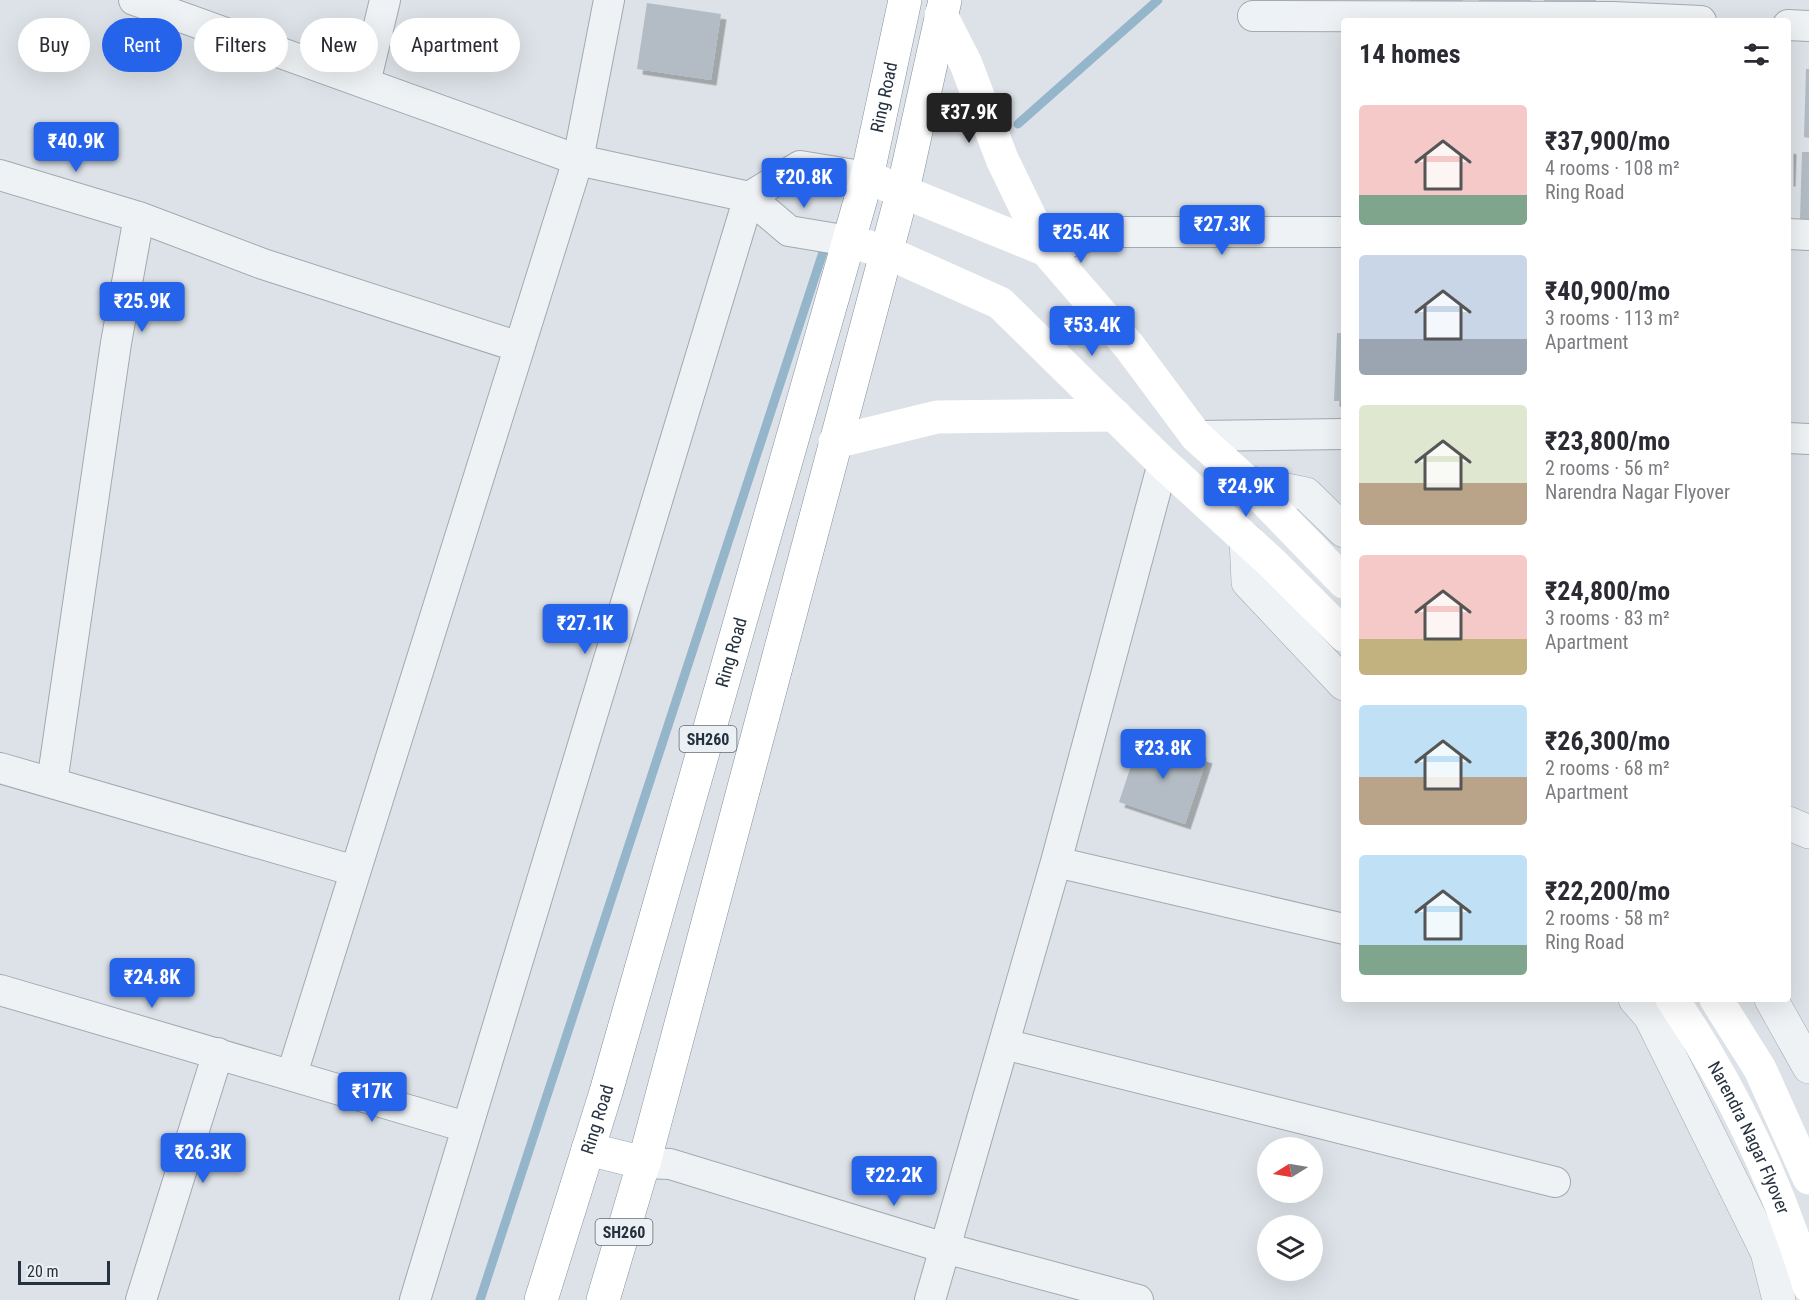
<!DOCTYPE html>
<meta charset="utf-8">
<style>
body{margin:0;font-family:"Roboto Condensed",sans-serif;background:#f2f2f3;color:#2b2b33;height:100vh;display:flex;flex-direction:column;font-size:22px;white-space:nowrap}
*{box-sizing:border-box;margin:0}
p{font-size:20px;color:#7c7c81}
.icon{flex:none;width:33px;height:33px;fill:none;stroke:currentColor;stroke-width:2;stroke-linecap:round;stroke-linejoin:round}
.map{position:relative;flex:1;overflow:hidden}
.sheet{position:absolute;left:1341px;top:18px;width:450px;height:984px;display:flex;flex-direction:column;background:#fff;border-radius:6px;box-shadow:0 6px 24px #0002}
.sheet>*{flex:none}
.guide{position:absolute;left:18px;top:18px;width:570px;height:54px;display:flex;gap:12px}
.needle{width:39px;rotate:259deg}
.buttons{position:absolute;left:1257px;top:1137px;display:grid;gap:12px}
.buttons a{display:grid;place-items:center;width:66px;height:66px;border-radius:50%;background:#fff;box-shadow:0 6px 24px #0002;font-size:30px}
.scale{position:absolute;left:18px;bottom:15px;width:92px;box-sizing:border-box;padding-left:6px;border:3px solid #25313e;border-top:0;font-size:16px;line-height:21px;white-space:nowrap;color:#25313e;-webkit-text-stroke:4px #ebf0f5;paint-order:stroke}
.price{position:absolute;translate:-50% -51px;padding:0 14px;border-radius:6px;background:#2563eb;color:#fff;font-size:20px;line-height:39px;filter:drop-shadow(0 2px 3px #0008)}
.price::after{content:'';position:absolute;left:50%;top:36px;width:18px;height:14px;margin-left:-9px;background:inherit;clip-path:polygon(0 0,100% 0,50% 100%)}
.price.current{background:#222;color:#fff}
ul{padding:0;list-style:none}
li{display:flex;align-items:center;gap:18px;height:150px;padding:0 18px}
li span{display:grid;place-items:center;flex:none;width:168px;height:120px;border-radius:6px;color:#555}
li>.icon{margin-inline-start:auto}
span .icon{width:72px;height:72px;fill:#fffc;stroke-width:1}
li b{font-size:26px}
h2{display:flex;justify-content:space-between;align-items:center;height:72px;padding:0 18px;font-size:26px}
.pill{padding:0 21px;border-radius:27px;background:#fff;box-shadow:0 6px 24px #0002;font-size:21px;line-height:54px}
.pill.current{background:#2563eb;color:#fff}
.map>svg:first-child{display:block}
</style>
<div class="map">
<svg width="1809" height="1300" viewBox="0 0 1809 1300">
<defs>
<filter id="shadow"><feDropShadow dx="5.5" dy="5.5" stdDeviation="0" flood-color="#0004"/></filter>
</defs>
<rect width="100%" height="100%" fill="#dce2e7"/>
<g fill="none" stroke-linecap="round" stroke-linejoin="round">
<path stroke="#94b5ca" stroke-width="9" d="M1018,124L1158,0
M480,1300L826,243"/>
</g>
<path fill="#b3bcc4" filter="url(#shadow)" d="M1410,0H1463V4L1410,2Z
M1479,0H1531V4L1479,3Z
M1544,0H1596V4L1544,2Z
M647,3L721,14L711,80L637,69Z
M1806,69H1809V138L1804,137Z
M1788,148L1791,149L1790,181H1788Z
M1802,152H1809V221L1800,220Z
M1337,333H1344V401H1334Z
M1141,736L1207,758L1185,824L1119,802Z"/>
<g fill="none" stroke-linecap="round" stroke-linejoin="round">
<g stroke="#a1a9b1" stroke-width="32">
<path id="minor" d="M134,0L578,160L749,197L789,231L849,241
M1253,16L1613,17L1701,21
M1788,25L1809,26
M365,83L385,0
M0,175L139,217
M1788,234L1809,235
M1046,250L1101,232H1344
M1196,436L1344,434
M1788,438L1809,439
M0,768L355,871
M52,783L116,343L139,217L263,264L519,347
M1056,862L1344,929
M0,990L466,1127
M1004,1044L1555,1182
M292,1074L578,160L609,0
M644,1163L670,1164L945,1248L1138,1300
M141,1300L218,1053
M415,1300L749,197L800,166L867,177
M930,1300L1056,862L1163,463"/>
</g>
<g stroke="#a1a9b1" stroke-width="34">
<path id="tertiary" d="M1247,482L1306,494L1344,531
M1246,539L1248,582L1344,684
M1788,823L1809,832
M1635,999L1650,1016L1767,1252L1779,1300
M1771,999L1809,1067"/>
</g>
<g stroke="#9aa8b3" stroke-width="34">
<path id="primary" d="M588,1149L644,1163"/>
</g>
<g stroke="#82919e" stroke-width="34">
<g id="trunk">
<path id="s2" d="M541,1300L606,1092L867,177L905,0"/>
<path d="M603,1300L648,1148L903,190L945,0"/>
</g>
</g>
<use href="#minor" stroke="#eff2f5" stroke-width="30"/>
<use href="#tertiary" stroke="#eff2f5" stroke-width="33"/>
<g stroke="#fff" stroke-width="33">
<path d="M941,15L966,64L1002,159L1046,250L1129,346L1196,436L1247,482L1344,582"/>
<path d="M867,177L1046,250"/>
<path d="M849,241L886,252L1000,303L1163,463L1272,563L1344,635"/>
<path d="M835,442L937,417L1115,415"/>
<path id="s1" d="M1672,999C1731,1085 1779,1186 1809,1286"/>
<path d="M1716,999L1760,1069L1809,1178"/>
</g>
<use href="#primary" stroke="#fff" stroke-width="33"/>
<use href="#trunk" stroke="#fff" stroke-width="33"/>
</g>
<g text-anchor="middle" stroke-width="5" stroke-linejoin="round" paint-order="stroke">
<g fill="#ebf0f5" stroke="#606a75" stroke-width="1.5">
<rect x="679.5" y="726" width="57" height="26" rx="4.5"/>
<rect x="595.5" y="1219" width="57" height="26" rx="4.5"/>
</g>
<g font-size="16" font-weight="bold" fill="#25313e">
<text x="708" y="745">SH260</text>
<text x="624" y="1238">SH260</text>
</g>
<g font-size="18" fill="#25313e" stroke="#ebf0f5">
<text dy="6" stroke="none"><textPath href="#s2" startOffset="1251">Ring Road</textPath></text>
<text dy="6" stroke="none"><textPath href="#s2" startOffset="675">Ring Road</textPath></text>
<text dy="6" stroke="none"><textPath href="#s2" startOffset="189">Ring Road</textPath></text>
<text dy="6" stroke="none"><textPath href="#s1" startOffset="159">Narendra Nagar Flyover</textPath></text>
</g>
</g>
</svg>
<div class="buttons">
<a><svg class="needle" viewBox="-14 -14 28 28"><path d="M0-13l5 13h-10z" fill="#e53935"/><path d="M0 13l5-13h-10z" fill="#7c7c81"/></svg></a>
<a><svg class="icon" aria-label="layers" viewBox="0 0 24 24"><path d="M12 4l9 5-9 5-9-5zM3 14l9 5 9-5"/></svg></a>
</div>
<div class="scale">20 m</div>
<b class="price current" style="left:969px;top:144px">₹37.9K</b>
<b class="price" style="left:76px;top:173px">₹40.9K</b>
<b class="price" style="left:804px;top:209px">₹20.8K</b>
<b class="price" style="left:1222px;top:256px">₹27.3K</b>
<b class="price" style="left:1081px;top:264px">₹25.4K</b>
<b class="price" style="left:142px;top:333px">₹25.9K</b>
<b class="price" style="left:1092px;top:357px">₹53.4K</b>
<b class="price" style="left:1246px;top:518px">₹24.9K</b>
<b class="price" style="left:585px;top:655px">₹27.1K</b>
<b class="price" style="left:1163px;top:780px">₹23.8K</b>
<b class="price" style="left:152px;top:1009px">₹24.8K</b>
<b class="price" style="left:372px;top:1123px">₹17K</b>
<b class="price" style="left:203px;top:1184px">₹26.3K</b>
<b class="price" style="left:894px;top:1207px">₹22.2K</b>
<div class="guide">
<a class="pill">Buy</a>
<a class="pill current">Rent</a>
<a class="pill">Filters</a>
<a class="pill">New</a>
<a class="pill">Apartment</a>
</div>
<section class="sheet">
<h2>14 homes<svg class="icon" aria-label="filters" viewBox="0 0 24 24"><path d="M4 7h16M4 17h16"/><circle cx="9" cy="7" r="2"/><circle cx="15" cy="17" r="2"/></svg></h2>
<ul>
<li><span style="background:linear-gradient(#f6c9c9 75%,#7fa58c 0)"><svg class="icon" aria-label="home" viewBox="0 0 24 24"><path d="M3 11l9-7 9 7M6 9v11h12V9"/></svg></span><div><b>₹37,900/mo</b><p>4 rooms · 108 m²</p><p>Ring Road</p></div></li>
<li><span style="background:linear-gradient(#c9d6e8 70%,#9aa5b1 0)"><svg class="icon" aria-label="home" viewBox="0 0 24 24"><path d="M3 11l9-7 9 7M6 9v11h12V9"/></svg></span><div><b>₹40,900/mo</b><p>3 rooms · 113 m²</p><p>Apartment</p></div></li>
<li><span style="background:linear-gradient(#dfe7d0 65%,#b9a48a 0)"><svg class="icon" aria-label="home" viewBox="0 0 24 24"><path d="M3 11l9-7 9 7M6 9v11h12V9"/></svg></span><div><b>₹23,800/mo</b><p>2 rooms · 56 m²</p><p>Narendra Nagar Flyover</p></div></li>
<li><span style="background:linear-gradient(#f6c9c9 70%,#c2b280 0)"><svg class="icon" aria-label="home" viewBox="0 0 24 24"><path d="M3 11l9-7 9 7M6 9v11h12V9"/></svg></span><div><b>₹24,800/mo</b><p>3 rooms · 83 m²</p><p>Apartment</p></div></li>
<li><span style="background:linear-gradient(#bfe0f5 60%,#b9a48a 0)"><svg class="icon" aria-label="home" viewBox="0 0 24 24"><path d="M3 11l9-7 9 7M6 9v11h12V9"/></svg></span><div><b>₹26,300/mo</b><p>2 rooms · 68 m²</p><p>Apartment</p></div></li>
<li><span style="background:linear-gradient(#bfe0f5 75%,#7fa58c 0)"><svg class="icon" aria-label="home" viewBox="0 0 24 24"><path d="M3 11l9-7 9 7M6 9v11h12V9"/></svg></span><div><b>₹22,200/mo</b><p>2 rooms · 58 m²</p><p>Ring Road</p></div></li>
</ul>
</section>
</div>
